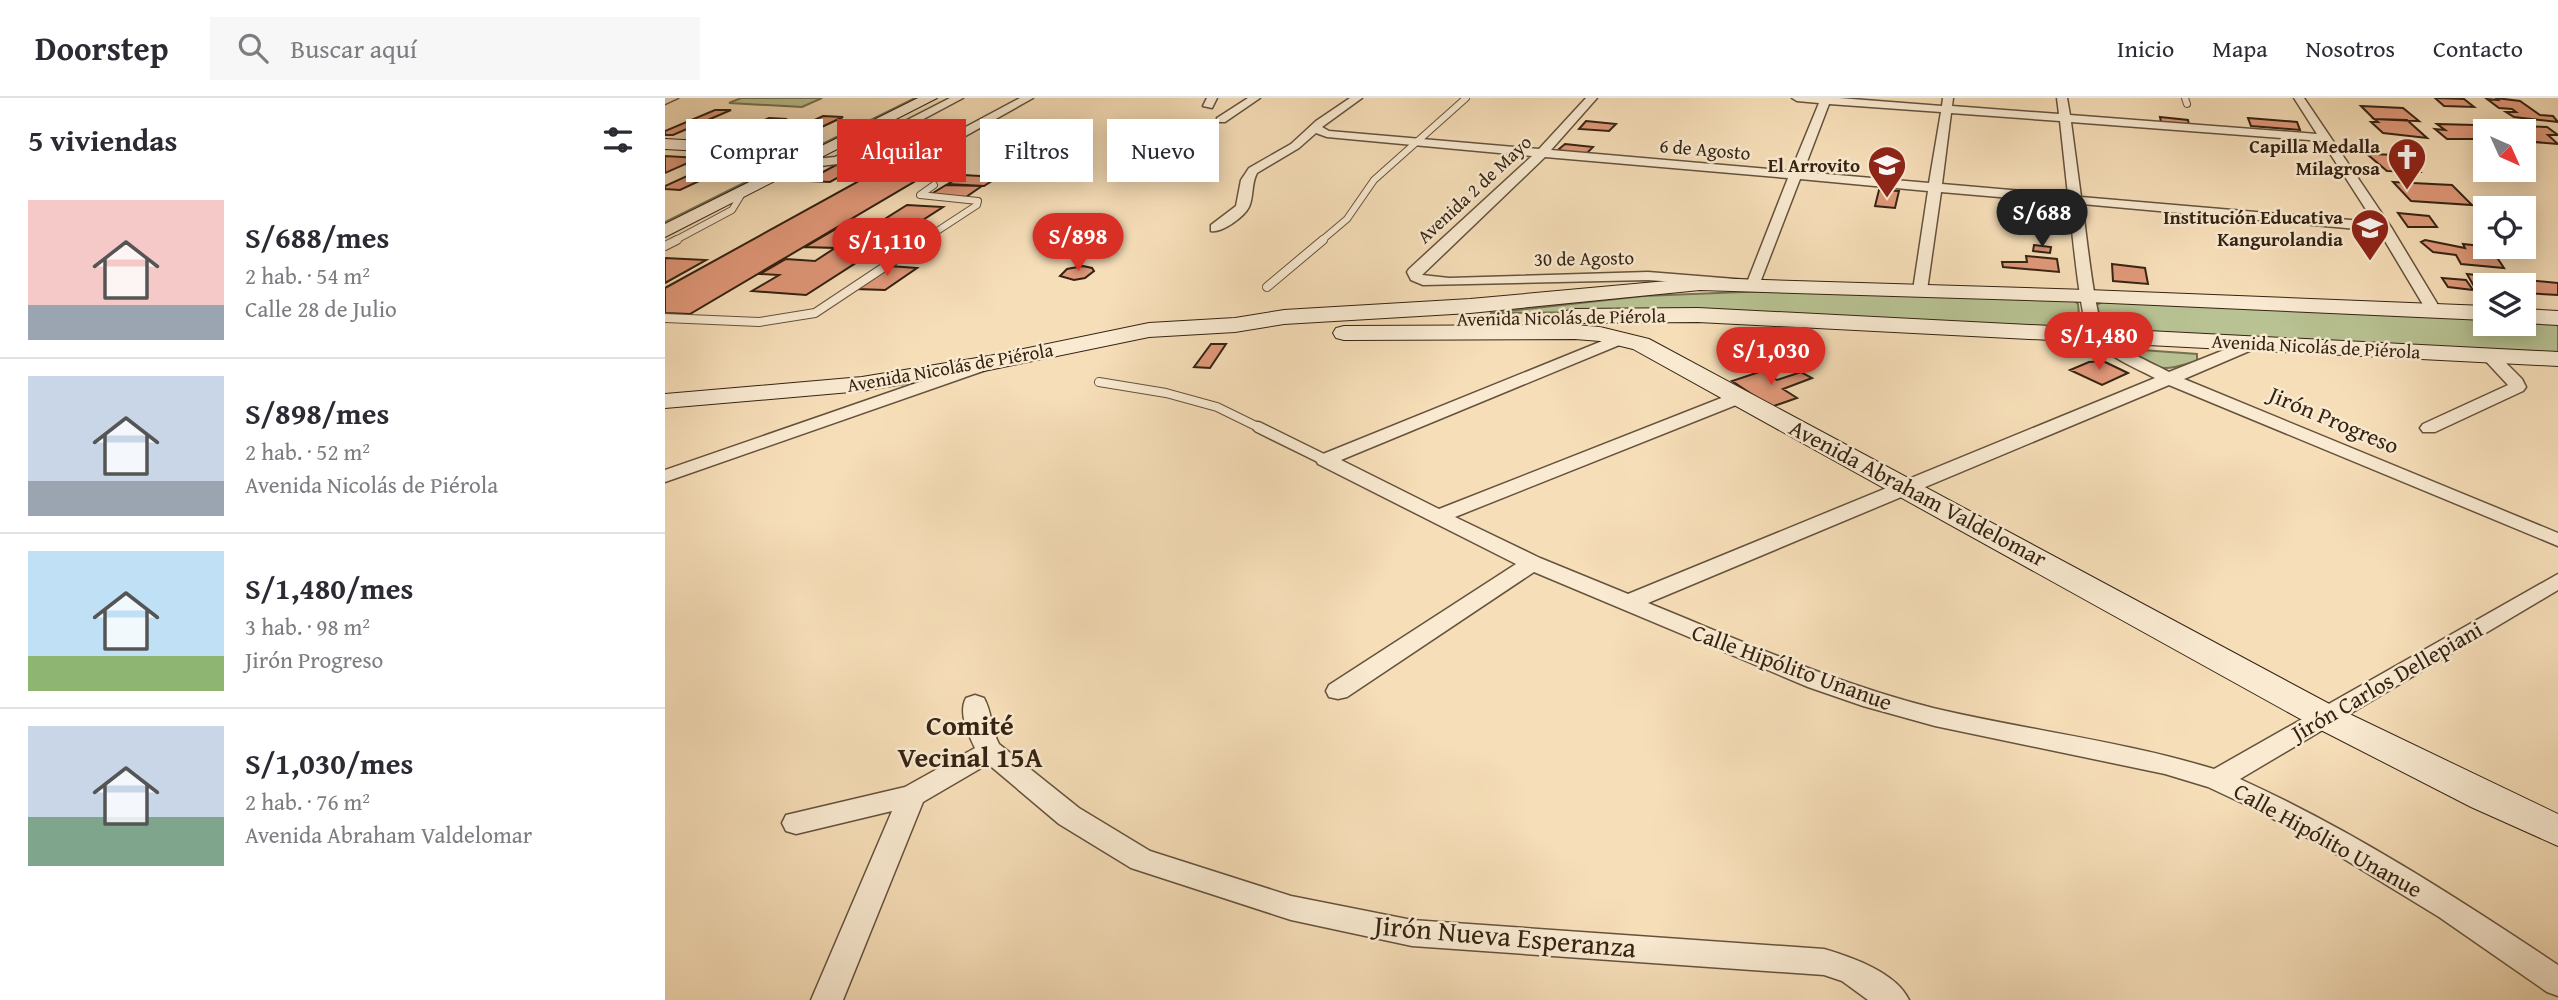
<!DOCTYPE html>
<html lang="es">
<meta charset="utf-8">
<style>
body{margin:0;font-family:"Gentium Book Plus",serif;background:#f7f7f7;color:#2b2b33;height:100vh;display:flex;flex-direction:column;font-size:26px;white-space:nowrap}
*{box-sizing:border-box;margin:0}
p{font-size:23px;color:#7c7c81}
.icon{flex:none;width:38px;height:38px;fill:none;stroke:currentColor;stroke-width:2;stroke-linecap:round;stroke-linejoin:round}
.map{position:relative;flex:1;overflow:hidden}
.panel{display:flex;flex-direction:column;background:#fff;width:665px}
.panel>*{flex:none}
.banner{position:absolute;left:21px;top:21px;width:665px;height:63px;display:flex;gap:14px}
.needle{width:46px;rotate:135deg}
.fabs{position:absolute;left:1808px;top:21px;display:grid;gap:14px}
.fabs a{display:grid;place-items:center;width:63px;height:63px;border-radius:0px;background:#fff;box-shadow:0 4px 18px #0003;font-size:35px}
.price{position:absolute;translate:-50% -60px;padding:0 16px;border-radius:24px;background:#d93025;color:#fff;font-size:23px;line-height:46px;filter:drop-shadow(0 2px 4px #0008)}
.price::after{content:'';position:absolute;left:50%;top:42px;width:21px;height:16px;margin-left:-10px;background:inherit;clip-path:polygon(0 0,100% 0,50% 100%)}
.price.selected{background:#222;color:#fff}
ul{padding:0;list-style:none}
li{display:flex;align-items:center;gap:21px;height:175px;padding:0 28px}
li+li{border-top:2px solid #e1e1e2}
li span{display:grid;place-items:center;flex:none;width:196px;height:140px;border-radius:0px;color:#555}
li>.icon{margin-inline-start:auto}
span .icon{width:84px;height:84px;fill:#fffc;stroke-width:1}
li b{font-size:30px}
h2{display:flex;justify-content:space-between;align-items:center;height:84px;padding:0 28px;font-size:30px}
.tag{padding:0 24px;border-radius:0px;background:#fff;box-shadow:0 4px 18px #0003;font-size:24px;line-height:63px}
.tag.selected{background:#d93025;color:#fff}
header{display:flex;align-items:center;gap:42px;box-sizing:border-box;height:98px;padding:0 35px;background:#fff;border-bottom:2px solid #e1e1e2}
header strong{font-size:33px}
nav{display:flex;gap:38px;margin-inline-start:auto;font-size:24px}
.search{width:490px;height:63px;background:#f7f7f7;display:flex;align-items:center;gap:18px;box-sizing:border-box;padding:0 24px;border-radius:0px;color:#7c7c81;font-size:26px}
main{display:flex;flex:1;min-height:0}
.map>svg:first-child{display:block}
</style>
<header>
<strong>Doorstep</strong>
<div class="search"><svg class="icon" aria-label="search" viewBox="0 0 24 24"><circle cx="10" cy="10" r="6"/><path d="M15 15l6 6"/></svg>Buscar aquí</div>
<nav><a>Inicio</a><a>Mapa</a><a>Nosotros</a><a>Contacto</a></nav>
</header>
<main>
<section class="panel">
<h2>5 viviendas<svg class="icon" aria-label="filters" viewBox="0 0 24 24"><path d="M4 7h16M4 17h16"/><circle cx="9" cy="7" r="2"/><circle cx="15" cy="17" r="2"/></svg></h2>
<ul>
<li><span style="background:linear-gradient(#f6c9c9 75%,#9aa5b1 0)"><svg class="icon" aria-label="home" viewBox="0 0 24 24"><path d="M3 11l9-7 9 7M6 9v11h12V9"/></svg></span><div><b>S/688/mes</b><p>2 hab. · 54 m²</p><p>Calle 28 de Julio</p></div></li>
<li><span style="background:linear-gradient(#c9d6e8 75%,#9aa5b1 0)"><svg class="icon" aria-label="home" viewBox="0 0 24 24"><path d="M3 11l9-7 9 7M6 9v11h12V9"/></svg></span><div><b>S/898/mes</b><p>2 hab. · 52 m²</p><p>Avenida Nicolás de Piérola</p></div></li>
<li><span style="background:linear-gradient(#bfe0f5 75%,#8fb573 0)"><svg class="icon" aria-label="home" viewBox="0 0 24 24"><path d="M3 11l9-7 9 7M6 9v11h12V9"/></svg></span><div><b>S/1,480/mes</b><p>3 hab. · 98 m²</p><p>Jirón Progreso</p></div></li>
<li><span style="background:linear-gradient(#c9d6e8 65%,#7fa58c 0)"><svg class="icon" aria-label="home" viewBox="0 0 24 24"><path d="M3 11l9-7 9 7M6 9v11h12V9"/></svg></span><div><b>S/1,030/mes</b><p>2 hab. · 76 m²</p><p>Avenida Abraham Valdelomar</p></div></li>
</ul>
</section>
<div class="map">
<svg width="1893" height="902" viewBox="0 0 1893 902">
<rect width="100%" height="100%" fill="#f6deb8"/>
<filter id="stains"><feTurbulence type="fractalNoise" baseFrequency=".00286" numOctaves="4"/><feColorMatrix values="0 0 0 0 .2 0 0 0 0 .09 0 0 0 0 .02 0 0 0 .5 -.17"/></filter>
<radialGradient id="worn" r=".72"><stop offset=".6" stop-color="#630" stop-opacity="0"/><stop offset="1" stop-color="#630" stop-opacity=".3"/></radialGradient>
<path fill="#b8c292" stroke="#767252" stroke-width="2" d="M76,0H157L137,9L64,5Z
M250,0H259L0,128V124Z
M1125,192L1410,203L1413,206L1415,227L1406,231L936,214L825,215L978,198Z
M1439,203L1820,220V226H1858L1859,222L1893,224V256L1440,232L1431,207Z
M1477,252L1532,256V263C1499,272 1498,275 1469,255Z"/>
<path fill="#e1997a" stroke="#352313" stroke-width="2" d="M1770,0L1799,1L1809,9L1779,8Z
M1831,0L1855,3L1875,17L1888,18L1893,24L1849,19L1841,14H1851L1847,11L1834,10L1822,1L1833,2Z
M1696,8L1738,10L1754,23L1709,21Z
M50,12H66L8,37H0V33Z
M158,18L178,19L144,35L117,37Z
M1495,19L1523,22L1524,27L1496,24Z
M104,20L122,21L76,42L57,41Z
M1583,20L1632,24L1635,32L1586,28Z
M1709,21L1742,22L1762,40L1718,35L1706,24H1713Z
M921,23L951,26L944,33L914,31Z
M1772,26L1882,29L1893,37H1883L1893,46L1858,43V39H1861L1858,36H1867L1860,31L1829,33L1818,31L1822,33L1820,41H1782L1770,31L1780,32Z
M900,46L928,49L921,56L897,54L894,51Z
M1702,56L1735,57L1755,74L1722,73Z
M0,58L34,60L0,75Z
M57,62L77,63L15,92L0,91V88Z
M171,67L194,68L165,84L141,83Z
M212,73L264,75L25,216L0,215V190Z
M298,77L333,79L319,88L283,86Z
M1728,84L1787,87L1807,107L1746,103Z
M281,87L317,88L301,99L263,98Z
M1214,92L1234,93L1230,110L1210,108Z
M1360,105L1382,107L1383,114L1360,112Z
M242,107L278,109L141,197L87,193L114,177L95,176L121,161L150,163L170,150L140,149L188,121L218,122Z
M1733,115L1764,118L1772,129H1743Z
M1760,142L1800,150L1798,146L1825,149L1839,170L1796,166L1791,157L1768,154L1756,144Z
M1369,147L1386,149L1385,155L1368,153Z
M1361,158L1392,161L1394,174L1338,169L1337,164H1362Z
M0,160L41,162L0,185Z
M1447,166L1480,170L1483,186L1448,183Z
M225,168L252,170L220,192L192,191Z
M418,168L427,170L429,173L420,180L409,182L395,178L402,171Z
M1802,176L1893,185V197L1858,195V187H1820V192H1811Z
M1777,180L1801,182L1808,192L1783,189Z
M546,246H561L545,270L529,269Z
M1438,263L1463,275L1437,287L1405,272L1424,264Z
M1097,273L1112,282L1136,274L1147,280L1118,291L1132,300L1106,309L1067,283Z"/>
<g fill="none" stroke-linecap="round" stroke-linejoin="round">
<g stroke="#65523c" stroke-width="8">
<path id="lane-far2" d="M1520,0L1522,6
M9,143L67,112L78,94
M257,143L312,107L313,103L255,97L269,87
M656,143L682,121L709,82L801,0"/>
</g>
<g stroke="#65523c" stroke-width="10">
<path id="lane-far1" d="M0,148L12,142
M602,189L658,142
M0,220L94,224L150,215L260,142
M434,284L501,295L552,309L597,331"/>
</g>
<g stroke="#65523c" stroke-width="13">
<path id="lane" d="M593,329L660,362"/>
</g>
<g stroke="#65523c" stroke-width="3">
<path id="street" d="M0,0H13L0,6Z
M285,0H298L187,59L241,61L355,0H368L247,68L172,66L131,71L125,67L131,63L170,59Z
M542,0H552L547,10L538,8Z
M583,0H595L560,24H552V20Z
M685,0H697L657,29L664,33L874,51L921,0H932L886,52L1126,73L1154,5L1132,3L1127,0H1174L1277,8L1278,0H1288L1287,8L1394,16L1392,0H1402L1405,17L1652,36L1629,0H1639L1726,129L1776,212L1773,215H1763L1714,133L1417,106C1421,130 1429,219 1440,234C1451,250 1487,265 1504,274L1584,242H1596L1598,245L1596,248L1519,281L1893,435V448L1504,287L983,505C1077,543 1169,585 1268,610C1361,632 1457,643 1549,671L1893,476V492L1575,681C1687,732 1791,799 1893,867V898L1882,894L1774,819L1666,753L1592,712L1543,689L1500,676L1270,628L1198,608L1143,589L869,474L682,599L673,601L664,599L661,593L664,587L851,466L653,366L651,362L653,358L952,237H964L966,240L964,243L676,362L774,411L1069,295H1081L1084,299L1081,303L790,419L875,460L963,496L1490,280C1469,269 1441,258 1426,239C1415,225 1407,128 1404,105L1276,94L1262,192L1255,196L1248,192L1263,93L1135,81L1093,190L983,182L758,187L746,182L742,174L744,171L867,58L662,39L651,35L634,50L592,75C586,86 589,98 584,109C579,119 557,135 546,133V127L571,108L576,82L584,70L626,46L651,23ZM1164,6L1276,14L1264,85L1138,74ZM1286,15L1395,23L1403,97L1277,86ZM1406,24L1657,43L1709,124L1416,99ZM880,59L1123,80L1083,182L983,174L784,180L757,177Z
M1824,253L1830,254L1857,281L1861,289L1858,293L1770,334H1758L1755,330L1758,326L1843,287L1816,258Z
M315,263L321,264L323,268L321,272L0,384V372Z
M310,597L319,600C327,614 326,631 334,646L414,710L485,753L626,798L747,822L1159,851C1186,859 1231,874 1244,902H1203L1177,883L1159,877L747,848L626,822L466,770L394,726L323,666L258,704L178,902H146L227,713L131,736L121,733L117,725L121,717L240,689L310,650C303,636 293,615 301,600Z"/>
</g>
<g stroke="#352313" stroke-width="2">
<path id="secondary" d="M253,0H272L0,139V126Z
M0,41L131,48L139,53L131,58L0,51Z
M1035,180L1423,192L1820,208V222L1423,204L1035,192L805,215L619,226L570,234L484,239L324,272L197,293L0,310V296L197,279L324,258L484,225L570,220L619,212L805,201Z
M1033,210L1893,254V268L1033,224L909,225L901,223L898,218L901,213L909,211Z
M1858,211L1893,213V227L1858,225Z
M910,227L935,229L984,241L1672,610L1893,716V748L1806,709L1648,628L968,251L935,243L910,241L679,242L671,240L668,235L671,230L679,228Z"/>
</g>
<use href="#lane-far2" stroke="#f9ead1" stroke-width="6"/>
<use href="#lane-far1" stroke="#f9ead1" stroke-width="8"/>
<use href="#lane" stroke="#f9ead1" stroke-width="10"/>
<use href="#street" fill="#f9ead1" fill-rule="evenodd"/>
<use href="#secondary" fill="#f9ead1" fill-rule="evenodd"/>
</g>
<defs>
<g id="church-pin" transform="scale(2.0125)"><path d="M0 17L-7.5 6A9.5 9.5 0 1 1 7.5 6Z" fill="#8f2418" stroke="#f9ead1"/><path d="M-1.2-6h2.4v3.5h3.3v2.4h-3.3V6h-2.4V-.1h-3.3v-2.4h3.3Z" fill="#fff"/></g>
<g id="school-pin" transform="scale(2.0125)"><path d="M0 17L-7.5 6A9.5 9.5 0 1 1 7.5 6Z" fill="#8f2418" stroke="#f9ead1"/><path d="M0-5L7-2L0 1L-7-2ZM-4 1L0 2.5L4 1V4Q0 6-4 4Z" fill="#fff"/></g>
</defs>
<g fill-rule="evenodd">
<use href="#church-pin" x="1742" y="59"/>
<use href="#school-pin" x="1222" y="67"/>
<use href="#school-pin" x="1705" y="130"/>
</g>
<g text-anchor="middle" stroke-width="5" stroke-linejoin="round" paint-order="stroke">
<g font-size="19" font-weight="bold" fill="#352313" stroke="#f9ead1" text-anchor="end">
<text x="1715" y="55">Capilla Medalla<tspan x="1715" dy="22">Milagrosa</tspan></text>
<text x="1195" y="74">El Arrovito</text>
<text x="1678" y="126">Institución Educativa<tspan x="1678" dy="22">Kangurolandia</tspan></text>
</g>
<g font-size="19" fill="#352313" stroke="#f9ead1">
<text transform="translate(1040 51) rotate(5)" y="7">6 de Agosto</text>
<text transform="translate(809 91) rotate(-43)" y="7">Avenida 2 de Mayo</text>
<text transform="translate(919 160) rotate(-1)" y="7">30 de Agosto</text>
<text transform="translate(896 219) rotate(-1)" y="7">Avenida Nicolás de Piérola</text>
<text transform="translate(1651 248) rotate(3)" y="7">Avenida Nicolás de Piérola</text>
<text transform="translate(285 269) rotate(-10)" y="7">Avenida Nicolás de Piérola</text>
</g>
<g font-size="23" fill="#352313" stroke="#f9ead1">
<text transform="translate(1669 322) rotate(23)" y="8">Jirón Progreso</text>
<text transform="translate(1253 395) rotate(28)" y="8">Avenida Abraham Valdelomar</text>
<text transform="translate(1127 569) rotate(20)" y="8">Calle Hipólito Unanue</text>
<text transform="translate(1722 583) rotate(-30)" y="8">Jirón Carlos Dellepiani</text>
<text transform="translate(1663 742) rotate(29)" y="8">Calle Hipólito Unanue</text>
</g>
<g font-size="28" font-weight="bold" fill="#352313" stroke="#f9ead1">
<text x="305" y="637">Comité<tspan x="305" dy="32">Vecinal 15A</tspan></text>
</g>
<g font-size="28" fill="#352313" stroke="#f9ead1">
<text transform="translate(840 838) rotate(5)" y="10">Jirón Nueva Esperanza</text>
</g>
</g>
<rect width="100%" height="100%" filter="url(#stains)"/>
<rect width="100%" height="100%" fill="url(#worn)"/>
</svg>
<div class="fabs">
<a><svg class="needle" viewBox="-14 -14 28 28"><path d="M0-13l5 13h-10z" fill="#e53935"/><path d="M0 13l5-13h-10z" fill="#7c7c81"/></svg></a>
<a><svg class="icon" aria-label="locate" viewBox="0 0 24 24"><circle cx="12" cy="12" r="6"/><path d="M12 2v4M12 18v4M2 12h4M18 12h4"/></svg></a>
<a><svg class="icon" aria-label="layers" viewBox="0 0 24 24"><path d="M12 4l9 5-9 5-9-5zM3 14l9 5 9-5"/></svg></a>
</div>
<b class="price selected" style="left:1377px;top:151px">S/688</b>
<b class="price" style="left:413px;top:175px">S/898</b>
<b class="price" style="left:222px;top:180px">S/1,110</b>
<b class="price" style="left:1434px;top:274px">S/1,480</b>
<b class="price" style="left:1106px;top:289px">S/1,030</b>
<div class="banner">
<a class="tag">Comprar</a>
<a class="tag selected">Alquilar</a>
<a class="tag">Filtros</a>
<a class="tag">Nuevo</a>
</div>
</div>
</main>
